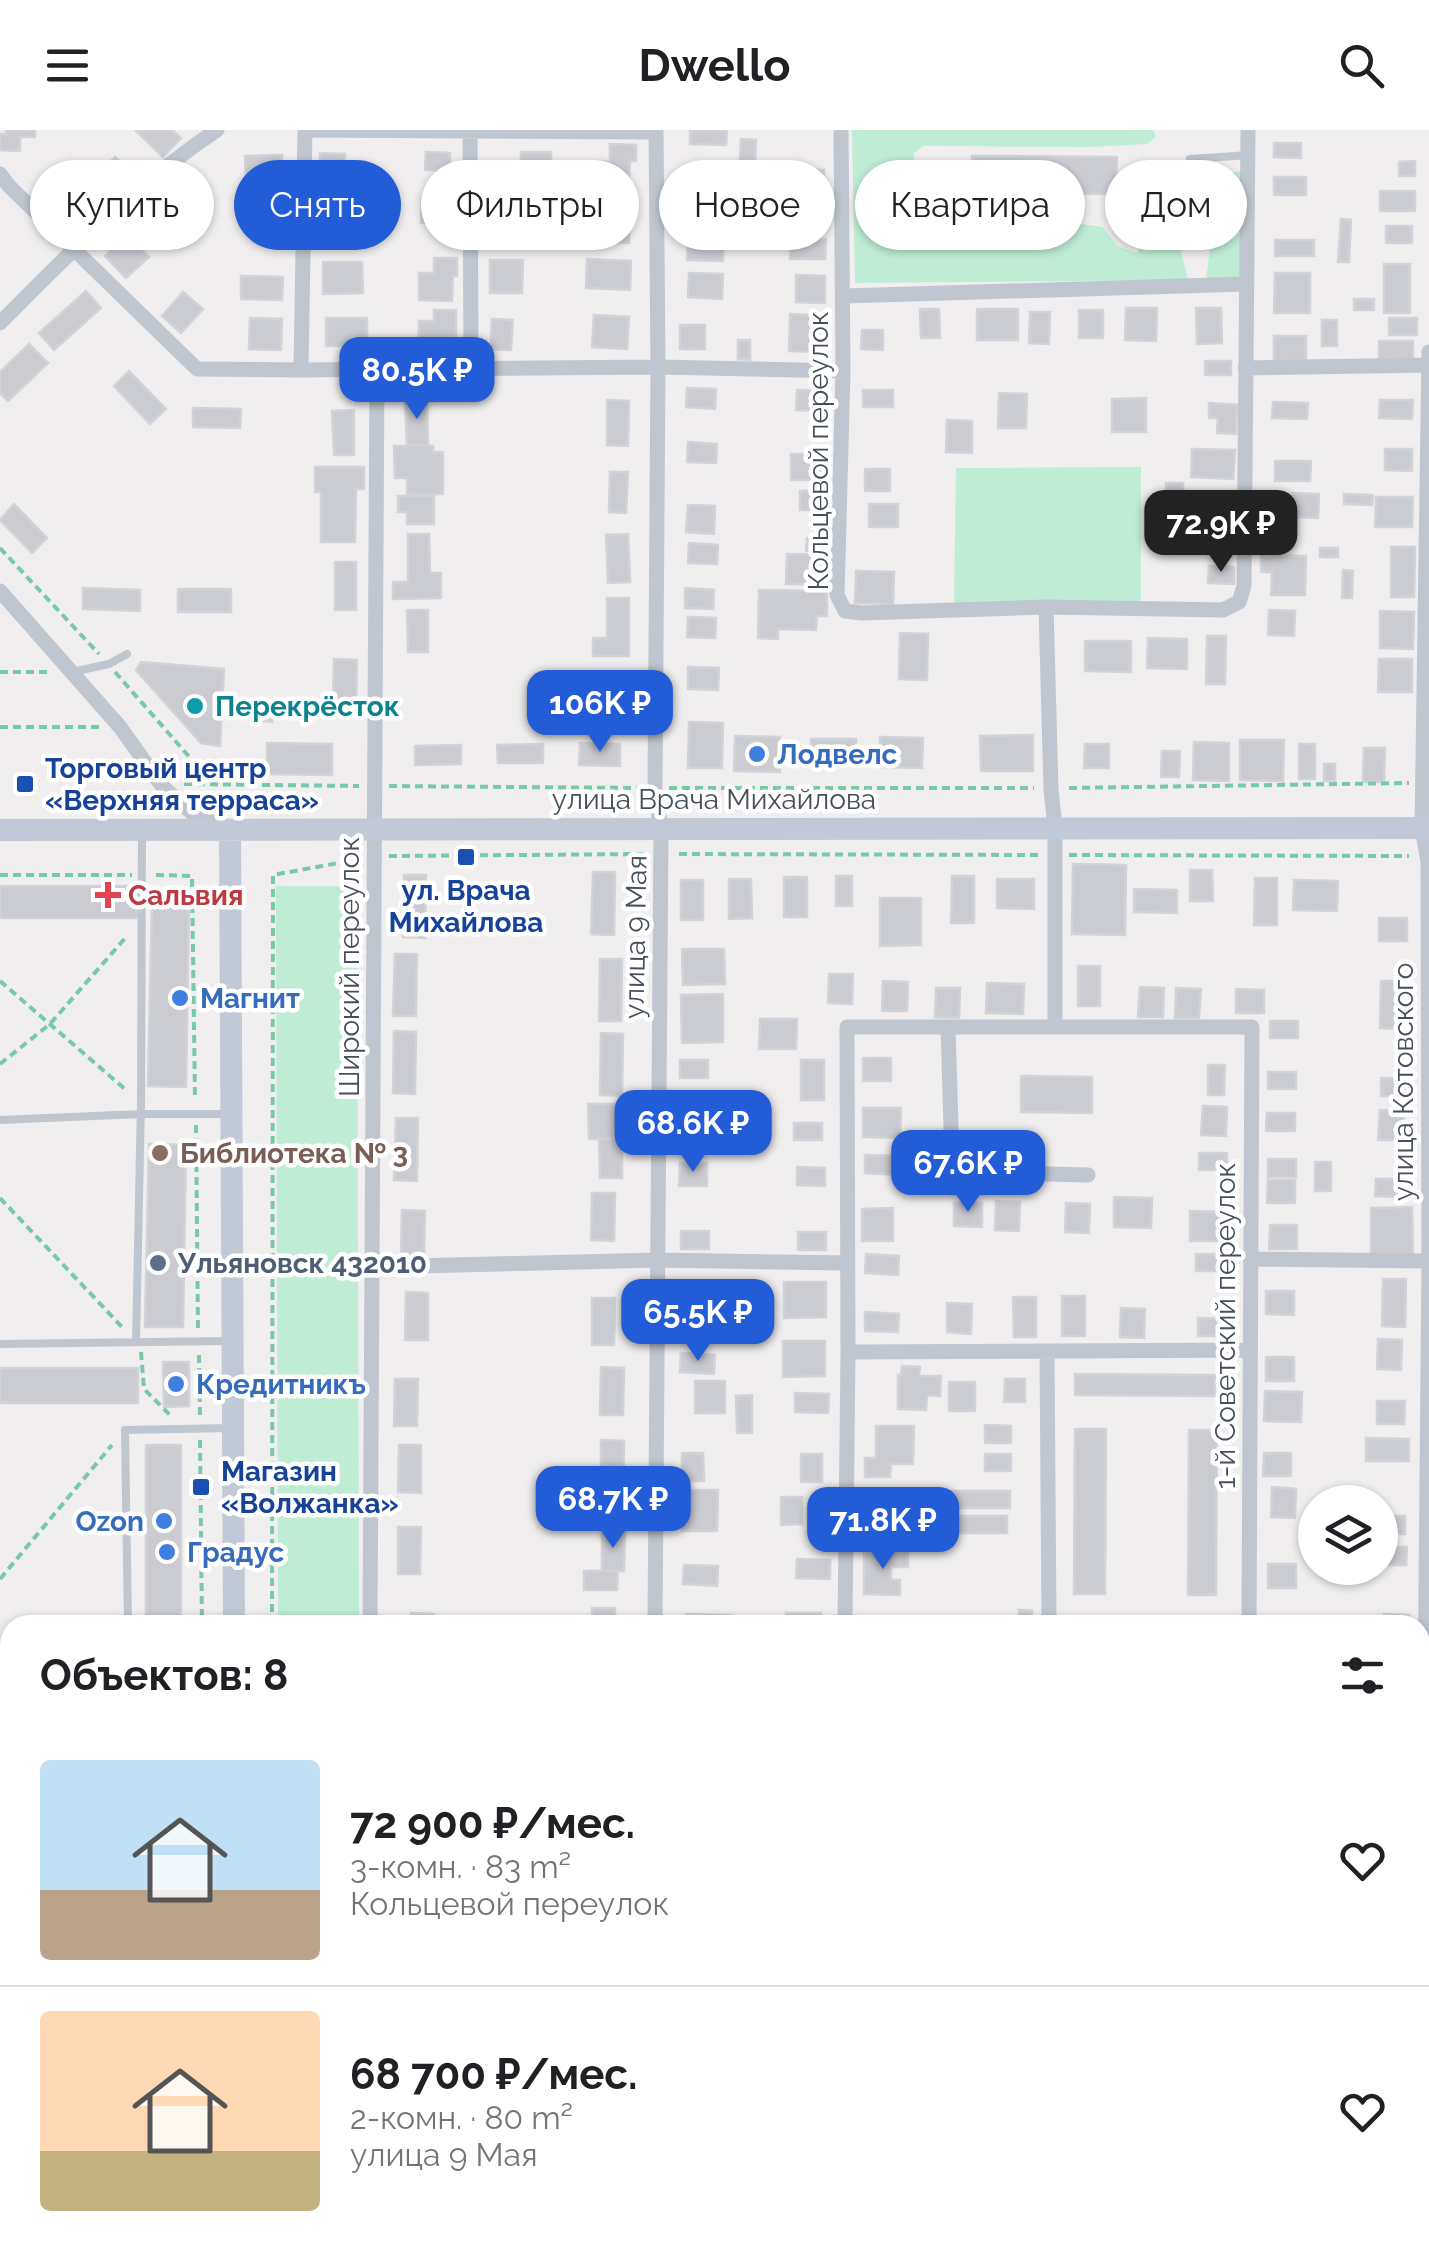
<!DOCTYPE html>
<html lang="ru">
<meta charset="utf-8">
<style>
body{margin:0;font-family:Raleway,sans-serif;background:#f6f6f6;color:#202124;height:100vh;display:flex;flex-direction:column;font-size:38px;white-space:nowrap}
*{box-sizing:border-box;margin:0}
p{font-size:32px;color:#757577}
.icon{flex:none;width:55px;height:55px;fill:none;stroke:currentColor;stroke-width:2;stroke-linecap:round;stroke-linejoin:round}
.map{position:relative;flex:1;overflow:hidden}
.side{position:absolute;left:0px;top:1485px;width:1430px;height:640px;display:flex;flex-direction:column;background:#fff;border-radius:30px 30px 0 0;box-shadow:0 2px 8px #0004}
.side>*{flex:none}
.top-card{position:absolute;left:30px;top:30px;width:1370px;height:90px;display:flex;gap:20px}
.controls{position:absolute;left:1298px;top:1355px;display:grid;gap:20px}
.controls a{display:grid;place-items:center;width:100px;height:100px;border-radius:50%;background:#fff;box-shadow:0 2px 8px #0004;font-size:50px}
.price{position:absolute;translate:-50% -85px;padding:0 22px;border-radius:20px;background:#225cd6;color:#fff;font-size:32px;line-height:65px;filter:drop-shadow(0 2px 5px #0008)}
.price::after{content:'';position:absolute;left:50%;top:60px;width:30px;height:22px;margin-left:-15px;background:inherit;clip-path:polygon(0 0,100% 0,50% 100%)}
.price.selected{background:#222;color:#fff}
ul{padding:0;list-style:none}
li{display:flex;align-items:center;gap:30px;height:250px;padding:0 40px}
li+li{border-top:2px solid #e0e0e0}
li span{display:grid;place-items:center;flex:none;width:280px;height:200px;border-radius:10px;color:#555}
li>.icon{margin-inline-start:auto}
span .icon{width:120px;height:120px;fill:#fffc;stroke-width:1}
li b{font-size:42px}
h2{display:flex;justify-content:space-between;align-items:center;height:120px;padding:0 40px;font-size:42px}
.chip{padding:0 35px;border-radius:45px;background:#fff;box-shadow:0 2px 8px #0004;font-size:35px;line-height:90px}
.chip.selected{background:#225cd6;color:#fff}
header{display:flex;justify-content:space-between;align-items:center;height:130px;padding:0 40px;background:#fff;font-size:45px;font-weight:700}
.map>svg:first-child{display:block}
</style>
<header><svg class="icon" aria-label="menu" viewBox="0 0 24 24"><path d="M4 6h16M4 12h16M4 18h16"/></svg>Dwello<svg class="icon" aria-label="search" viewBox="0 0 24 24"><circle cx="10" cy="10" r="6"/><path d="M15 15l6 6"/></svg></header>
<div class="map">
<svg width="1429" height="2125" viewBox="0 0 1429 2125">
<rect width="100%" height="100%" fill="#f0eeee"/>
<path fill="#beecd5" d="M852,0H1153L1156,7L1147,14L1088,17L923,16L914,23L913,46L933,88L956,91L1014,85L1103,97L1117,116L1137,123L1141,112L1129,107V96L1147,83L1151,59L1159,50L1181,49L1180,117L1188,150L855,153Z
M1243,41L1246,149L1206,150L1210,118L1223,112V103L1215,94L1214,71L1222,44Z
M1141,337V477L954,474L956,338Z
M276,756H357L359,1495H278Z"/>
<path fill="#cbccd2" stroke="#d2d3d9" stroke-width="2.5" d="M6,0H35V7H20V21L0,20V4H6Z
M137,0H172L181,8L163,27L136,1Z
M690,0H727L726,15L690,14Z
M741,9L756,10L755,31L740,30Z
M1274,13H1301V28L1274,27Z
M610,14L636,15V31H630L629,48L597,47L598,31L610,32Z
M426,22L450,23V41L425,40Z
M521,22H551L552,56H521Z
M320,23L345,24L344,53L319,52Z
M282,25L283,51L246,52L245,26Z
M972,26L1117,27L1116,64L972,63Z
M115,27L136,47L122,62L101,42Z
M1415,31V46H1399V32Z
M688,35L719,36L718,68L688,67Z
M744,37H754V52H743Z
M798,39L824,40V64L797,63Z
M77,42L106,74L79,98L50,66Z
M1274,47H1306V65H1274Z
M174,57L198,79L178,100L147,71L155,61L163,68Z
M1380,61H1415V81H1380Z
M311,68L363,71L361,100L316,97L317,85L311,84Z
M422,69H451L450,93H421Z
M820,70L833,71V86H820Z
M253,82H288V112H253Z
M595,82H629V113H595Z
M489,86H510V93L521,94L520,110L488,109Z
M1341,89L1351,90L1349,132H1338Z
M1386,96H1412V113H1386Z
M688,102L724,103L723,131L687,130Z
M127,104L149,127L126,148L105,126Z
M790,109H826L825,129H790Z
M1275,110H1314V126H1275Z
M434,128H457V146L453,145L452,171L419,170V143H434Z
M587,129L631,131L630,160L586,158Z
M490,130H523L522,163H490Z
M323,132H362L363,163L323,164Z
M1384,134H1410V183H1384Z
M689,143L723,144L722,169L688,167Z
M1275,143H1310V183H1274Z
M796,145L825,146V173L796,172Z
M241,146L283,147L282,170L241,169Z
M86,161L101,178L54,220L39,203Z
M183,162L203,179L181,203L162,186Z
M1354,169H1374V180H1354Z
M1126,178H1157L1156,211L1125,210Z
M1196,178H1221L1222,213L1197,214Z
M920,179H939L940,208H921Z
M977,179H1018V210H977Z
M434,180H456V221H418L419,191H434Z
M1079,180H1103V208H1079Z
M1030,182H1050L1049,214L1029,213Z
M790,184L822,186L820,222L789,221Z
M594,185L629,187L627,219L592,217Z
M250,188L282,189L281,220L249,219Z
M326,188H367V216H326Z
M1389,188H1417V205H1389Z
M492,189L513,190L511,220L490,219Z
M1322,190H1337V216H1322Z
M680,195H705V219H680Z
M862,200H883V220L861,219Z
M1274,206H1306V231H1274Z
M738,210H750V230L738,229Z
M1379,211H1413V230H1379Z
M29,214L48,233L8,271L0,263V242Z
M1205,231H1231V245H1205Z
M129,241L166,279L150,294L114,256Z
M687,258L716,259L715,279L686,277Z
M797,260L826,261L825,281L796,280Z
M863,260H893V277H863Z
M999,263L1027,264L1026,298H998Z
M1146,268V302H1112V269Z
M405,270H427L428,315H407Z
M607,270L629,271L628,316L607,315Z
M1380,270H1413L1412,289L1379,288Z
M1273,272L1308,273L1307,289L1272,288Z
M1209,273L1237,275L1236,304L1217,303L1218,288H1209Z
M193,278L241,279L240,298L193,297Z
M354,280V325H334L332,281Z
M947,290L972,291V323L946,322Z
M688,312L717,314L716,333L687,332Z
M394,316H433V322H443V364H407V348H395Z
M1192,319L1235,320L1233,349L1191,347Z
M1385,319H1412V341L1385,340Z
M791,324H810V329L827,328V350H791Z
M1275,331H1311L1310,351H1275Z
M315,337H364V359H356L355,412H321V362H315Z
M865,339H890V361H865Z
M610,342H628L626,383L609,382Z
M1166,353H1183L1184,371H1166Z
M828,360L829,380H800V361Z
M1292,363L1319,364L1318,388L1296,387V395H1266V370H1292Z
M1344,364L1373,365L1372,375L1344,374Z
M398,366H434V394H407V382H398Z
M1376,367H1413L1412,397H1375Z
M14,374L47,408L32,423L0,390Z
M869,374H898V397H869Z
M688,375L715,376L714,404L686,402Z
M1194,381L1237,384L1236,408L1192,406Z
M1164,391L1179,392V406H1163Z
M408,404H429L430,443H441V468L393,469V452H408Z
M628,404L630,452L608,453L606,405Z
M807,408L829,409L828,422L806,421Z
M689,413L718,415L717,434L688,433Z
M1391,417H1415L1414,467H1391Z
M1320,418H1338V427H1320Z
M787,424L829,425V455L786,454Z
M1261,425L1306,426L1305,465H1271L1272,442H1261Z
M335,432H356V480H335Z
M1209,436L1234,437V454L1208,453Z
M1343,440L1353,441L1352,468H1342Z
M856,441L894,442L893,474L855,473Z
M83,458L140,460V481L83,479Z
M685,458L714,460L713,479L685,478Z
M178,459H231V482H178Z
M759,460L827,461V486H817L816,500L778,499V509L758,508Z
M607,468H629V526H593V508H607Z
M407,480H428V522H408Z
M1269,480L1295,481L1294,506L1268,505Z
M1380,481L1414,482L1413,519L1380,518Z
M688,487L716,488L715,508L687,507Z
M900,503L928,504L927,550L899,549Z
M1207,506H1226L1225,554H1206Z
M1148,508L1187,509V539L1147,538Z
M1085,511H1131V542L1085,541Z
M334,529L357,530L356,573H333Z
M1379,529H1412V562H1378Z
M141,532L224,539L220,616L201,613L136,540Z
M688,537L719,538L718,560L688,559Z
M251,574L273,576L272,592L250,590Z
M689,592L723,593L722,638H688Z
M1033,605V641H981L980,606Z
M735,606L780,607V642L734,641Z
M880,607L923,608L922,638L880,637Z
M811,609H856V635H811Z
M1240,610H1284L1283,651L1240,650Z
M1194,612L1229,613V651L1193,650Z
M267,613L332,614V645L267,644Z
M580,613L620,614V636L579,635Z
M543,614V633H498L497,615Z
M1085,614H1109V638H1084Z
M1299,614H1315V649H1299Z
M461,615V634L415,635V616Z
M1364,618H1385L1384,652H1363Z
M1162,621H1180L1179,647H1161Z
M1324,634H1335V651H1324Z
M1073,734L1126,735L1125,805L1072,804Z
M1190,740H1212L1213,771H1190Z
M593,742H615L614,805L591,804Z
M404,745H426L425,808L403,807Z
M836,746H852V776H836Z
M952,746H974V793H951Z
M784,747H807V787H784Z
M1255,748H1277V795H1254Z
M729,749H751L752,788L729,789Z
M997,749H1034V779L997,778Z
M681,750H703V790H681Z
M1294,750L1338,751L1337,781L1293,780Z
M0,756H138V788H0Z
M1134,759L1177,760V783L1134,782Z
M880,768H921V815L880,816Z
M152,773L189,774L186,957L148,956Z
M1379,788H1407V811H1379Z
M682,819H724L725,854L683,855Z
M395,824H417L416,886H393Z
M600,829H622L621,891H599Z
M1078,836H1100V876H1078Z
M829,844H853L852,874L828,873Z
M883,851L908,852L907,881H882Z
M1381,851H1404L1403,899L1380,898Z
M987,853L1024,854L1023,884L986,883Z
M1140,857L1164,858L1163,887H1138Z
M936,858H960L959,888L935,887Z
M1176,858L1201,859L1199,888H1175Z
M1236,859L1264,860V883H1236Z
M723,864V912L682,913L681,865Z
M760,889H797L796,919H759Z
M1270,891H1298V908H1270Z
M394,901L416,902L415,964L393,963Z
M601,903L623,904L622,966L600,965Z
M863,928H891V951H863Z
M680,930H708V948H680Z
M801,930H824V970H801Z
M1208,935H1225L1224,965H1208Z
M1268,942H1296V959H1268Z
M1021,946L1092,947V983L1021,982Z
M1381,948L1409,949V966H1381Z
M588,974H630L631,1009H589Z
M1203,976L1227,977L1226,1006L1201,1005Z
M863,978H901L900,1008L863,1007Z
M1380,980L1404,981L1403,1010H1378Z
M1267,983H1295V1001H1266Z
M396,988H418L417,1051L394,1050Z
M794,993H822V1010H794Z
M680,995H708V1019L680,1018Z
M599,1009H622V1048H600Z
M149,1014L186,1015L183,1197H145Z
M1199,1023H1227V1040H1199Z
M865,1025L899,1026L898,1045L865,1043Z
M1268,1029H1296V1047H1268Z
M1315,1032H1331V1061H1315Z
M680,1033H707V1056H679Z
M797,1037L825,1038V1056L797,1055Z
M1376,1049H1404L1403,1067L1375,1066Z
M1268,1050H1295V1073H1267Z
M592,1063H615L614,1111L591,1110Z
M1114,1067L1152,1068L1151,1098L1114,1097Z
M996,1071L1020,1072L1019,1101L995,1100Z
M954,1073H982V1097L954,1096Z
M1066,1073L1090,1074L1089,1103L1065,1102Z
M1412,1077L1413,1125L1371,1126V1078Z
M893,1078V1111H862V1079Z
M402,1080L425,1081L424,1128H401Z
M1190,1081L1227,1082V1111H1190Z
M1270,1095H1297V1119H1269Z
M681,1101H709V1119H681Z
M798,1102H826V1120H798Z
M866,1124L899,1126L898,1145L865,1143Z
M1196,1124H1224V1141H1196Z
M1383,1149H1406L1405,1197L1382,1196Z
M784,1152H826V1187L784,1188Z
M713,1154V1187H682V1155Z
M1266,1161H1294V1185L1266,1184Z
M406,1162L428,1163V1210H405Z
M1062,1166H1085V1206H1062Z
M1013,1167H1036V1207H1014Z
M592,1168H615L614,1215H592Z
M947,1173L972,1174L971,1204L947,1202Z
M1121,1178L1145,1179L1144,1208L1120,1207Z
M865,1182L899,1184L898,1202L865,1201Z
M1198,1188L1226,1189V1206H1198Z
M1378,1209L1402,1210L1401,1240L1377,1239Z
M783,1211H825V1246L783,1247Z
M681,1223L715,1225L714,1244L680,1242Z
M1266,1227H1294V1251H1266Z
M163,1232H189V1276L164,1277Z
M902,1236L920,1237L919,1246H941L940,1266L927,1265L926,1280L898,1279V1245H901Z
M601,1237L624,1238L623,1285H600Z
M0,1238H138V1273H0Z
M1075,1244L1215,1245V1266L1075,1265Z
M395,1249H418L417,1296H394Z
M1005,1249H1025V1272H1004Z
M695,1251H725V1283H695Z
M949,1252H975V1281H949Z
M1265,1261L1302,1262L1301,1292L1264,1291Z
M795,1263L829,1264L828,1283L795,1282Z
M752,1265V1303H737L736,1266Z
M1377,1271H1405L1404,1294H1377Z
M985,1295L1011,1296V1313H985Z
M876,1296H914L913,1334H891L890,1347H865V1328H876Z
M1075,1299H1106L1105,1464H1074Z
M1189,1300H1217L1216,1465H1188Z
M1366,1308L1409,1309V1331H1366Z
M601,1310L624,1311L623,1358H601Z
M146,1315H181V1495H146Z
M399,1315H421V1363L398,1362Z
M682,1323H703L704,1351H682Z
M1264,1323H1291V1346H1263Z
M801,1324H822V1352H801Z
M985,1324H1011V1341H985Z
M1272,1357L1296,1359L1295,1388L1271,1387Z
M682,1360H718L717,1401H682Z
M875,1361H912L911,1390H874Z
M949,1361H1010V1378H949Z
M781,1367H802V1394L781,1395Z
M954,1386H1007V1403H954Z
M1380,1386H1405V1404H1380Z
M398,1397H421L420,1444H398Z
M602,1402H625L624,1441H602Z
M1380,1417H1407L1406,1435H1380Z
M864,1422H908V1437H891V1450H900V1465L864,1464Z
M797,1429L830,1430V1449L796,1448Z
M1268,1434H1296V1458H1268Z
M684,1435L718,1436L717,1456L683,1454Z
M584,1441H618L617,1460H584Z
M592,1478H615V1495H592Z
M1019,1480L1032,1481V1495H994L995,1491L1019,1492Z
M411,1483L434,1484L433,1495H411Z
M786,1483H821V1495H786Z
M686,1484L730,1485V1495H686Z
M1384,1484L1409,1485L1408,1495H1384Z
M0,1542H10V1577H0Z
M1420,1846H1426L1427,1885H1420Z
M1427,2047H1429V2087L1424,2086L1423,2098H1420V2073H1426Z
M13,2115H51V2125H13Z
M147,2115H189V2125H147Z
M389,2115H418V2125H389Z
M685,2115H722V2125H685Z
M975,2115H1005V2125H975Z
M1107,2115H1147V2125H1107Z"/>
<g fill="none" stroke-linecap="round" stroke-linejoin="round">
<path stroke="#78c8aa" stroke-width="4" stroke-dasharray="8 5" stroke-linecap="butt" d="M0,418L99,524
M0,542H50
M115,542L192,630V653
M0,597H100
M184,654L359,656
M389,656L639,658
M669,658H1034
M1069,658L1409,653
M679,724L1039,725
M1069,725L1409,726
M389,726L644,724
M0,745H132
M156,745L192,746L195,970
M0,851L126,960
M0,934L50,894L127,806
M196,995L198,1200
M0,1068L123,1198
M141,1222L144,1259L171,1286
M199,1225L200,1285
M200,1310L202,1495
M0,1449L112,1315
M272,1495L273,745L360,729
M276,2115V2125
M199,2125V2115
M1025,2125V2115"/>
<path stroke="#bfc6cf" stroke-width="8" d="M1193,109L1190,29L1249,25
M72,542L109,534L127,524
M0,990L141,984H227
M136,1212L141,973L142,702
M0,1214L229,1211
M128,1495L125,1300L230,1298
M0,1534H10
M118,2125V2115"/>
<path stroke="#bfc6cf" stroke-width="15" d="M305,0L656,2
M470,0L471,239
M841,0L843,241L837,465L845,481L862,483L1046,477L1223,480L1239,472L1244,456L1248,0
M0,44L9,56L197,239L301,240L658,237L843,241
M844,166L1247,154
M0,193C68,125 136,54 217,0
M1429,222L1422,698L1428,732L1429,1131L1425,1569L1429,1682
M1245,238L1429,235
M301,240L305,0
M0,461L120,597L162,656L192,683L221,696
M1046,477L1051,659L1055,698V897
M948,897L952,1030L965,1042L1088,1045
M1250,1129L1429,1131
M373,1137L657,1130L847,1133
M1047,1221L1049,1495
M848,1222L1250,1220
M370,1495L377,239
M655,1495L661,700L655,658L658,237L656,0
M845,1495L848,1222L847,897H1252L1249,1495
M0,1598H10
M1420,1772H1429
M1420,1926H1429
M1420,2114H1429
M364,2115V2125
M657,2115V2125
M1242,2125V2115"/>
<path stroke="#bfc6cf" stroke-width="20" d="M1052,2115V2125"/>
<path stroke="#c1c9d6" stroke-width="22" d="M0,700L1429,698
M230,700L234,1495
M232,2125V2115"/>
</g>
<circle fill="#0f9aa8" stroke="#fff" stroke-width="4" cx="195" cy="576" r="10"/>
<g fill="#3f7fe0" stroke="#fff" stroke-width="4">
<circle cx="757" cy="624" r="10"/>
<circle cx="180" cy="868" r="10"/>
<circle cx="176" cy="1254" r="10"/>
<circle cx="164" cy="1391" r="10"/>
<circle cx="167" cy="1422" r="10"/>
</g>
<g fill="#1a4fb4" stroke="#fff" stroke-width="4">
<rect x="15" y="644" width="20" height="20" rx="5"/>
<rect x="456" y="717" width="20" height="20" rx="5"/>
<rect x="191" y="1347" width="20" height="20" rx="5"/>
</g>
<path fill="#e0444e" stroke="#fff" stroke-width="4" d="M103 750h10v10h10v10h-10v10h-10v-10h-10v-10h10z"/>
<circle fill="#8d6e63" stroke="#fff" stroke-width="4" cx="160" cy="1023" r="10"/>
<circle fill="#5c6f8a" stroke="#fff" stroke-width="4" cx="158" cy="1133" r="10"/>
<g text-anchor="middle" stroke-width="9" stroke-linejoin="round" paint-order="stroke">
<g font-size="28" fill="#474f5a" stroke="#fff">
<text transform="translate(818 321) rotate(-90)" y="10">Кольцевой переулок</text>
<text x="714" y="679">улица Врача Михайлова</text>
<text transform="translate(635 807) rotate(-89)" y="10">улица 9 Мая</text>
<text transform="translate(349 837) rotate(-90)" y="10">Широкий переулок</text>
<text transform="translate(1403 952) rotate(-90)" y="10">улица Котовского</text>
<text transform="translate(1225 1196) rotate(-90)" y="10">1-й Советский переулок</text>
</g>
<g font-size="28" font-weight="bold" fill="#0d838f" stroke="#fff" text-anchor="start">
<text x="215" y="586">Перекрёсток</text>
</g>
<g font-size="28" font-weight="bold" fill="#366cbe" stroke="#fff" text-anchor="start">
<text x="777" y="634">Лодвелс</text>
<text x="200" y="878">Магнит</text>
<text x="196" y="1264">Кредитникъ</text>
<text x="144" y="1401" text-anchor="end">Ozon</text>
<text x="187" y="1432">Градус</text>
</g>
<g font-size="28" font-weight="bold" fill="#164399" stroke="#fff" text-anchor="start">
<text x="45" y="648">Торговый центр<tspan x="45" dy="32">«Верхняя терраса»</tspan></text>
<text x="466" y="770" text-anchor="middle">ул. Врача<tspan x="466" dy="32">Михайлова</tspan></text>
<text x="221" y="1351">Магазин<tspan x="221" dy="32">«Волжанка»</tspan></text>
</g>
<g font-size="28" font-weight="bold" fill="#be3a42" stroke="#fff" text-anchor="start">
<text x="128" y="775">Сальвия</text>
</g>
<g font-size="28" font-weight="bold" fill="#785e54" stroke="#fff" text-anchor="start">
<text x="180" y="1033">Библиотека № 3</text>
</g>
<g font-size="28" font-weight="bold" fill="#4e5e75" stroke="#fff" text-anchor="start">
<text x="178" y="1143">Ульяновск 432010</text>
</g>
</g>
</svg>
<div class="controls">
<a><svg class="icon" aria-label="layers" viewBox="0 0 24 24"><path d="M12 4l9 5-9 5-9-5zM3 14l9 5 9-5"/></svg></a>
</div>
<b class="price" style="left:417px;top:292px">80.5K ₽</b>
<b class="price selected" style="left:1221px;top:445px">72.9K ₽</b>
<b class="price" style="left:600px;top:625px">106K ₽</b>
<b class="price" style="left:693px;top:1045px">68.6K ₽</b>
<b class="price" style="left:968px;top:1085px">67.6K ₽</b>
<b class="price" style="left:698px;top:1234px">65.5K ₽</b>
<b class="price" style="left:613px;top:1421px">68.7K ₽</b>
<b class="price" style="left:883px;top:1442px">71.8K ₽</b>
<div class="top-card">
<a class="chip">Купить</a>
<a class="chip selected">Снять</a>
<a class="chip">Фильтры</a>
<a class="chip">Новое</a>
<a class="chip">Квартира</a>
<a class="chip">Дом</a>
</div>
<section class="side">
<h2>Объектов: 8<svg class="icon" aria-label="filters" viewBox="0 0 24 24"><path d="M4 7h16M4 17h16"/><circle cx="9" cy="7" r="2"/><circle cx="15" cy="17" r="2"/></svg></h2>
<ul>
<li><span style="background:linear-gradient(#bfe0f5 65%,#b9a48a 0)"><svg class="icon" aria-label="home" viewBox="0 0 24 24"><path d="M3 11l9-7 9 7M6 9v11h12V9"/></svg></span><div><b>72 900 ₽/мес.</b><p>3-комн. · 83 m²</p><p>Кольцевой переулок</p></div><svg class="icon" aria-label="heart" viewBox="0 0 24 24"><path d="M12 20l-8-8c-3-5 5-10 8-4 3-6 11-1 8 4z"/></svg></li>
<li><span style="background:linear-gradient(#ffd9b3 70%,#c2b280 0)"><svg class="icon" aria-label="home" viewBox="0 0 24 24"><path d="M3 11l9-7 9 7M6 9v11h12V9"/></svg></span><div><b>68 700 ₽/мес.</b><p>2-комн. · 80 m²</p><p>улица 9 Мая</p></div><svg class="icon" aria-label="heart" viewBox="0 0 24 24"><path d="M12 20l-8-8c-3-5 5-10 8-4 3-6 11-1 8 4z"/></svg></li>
</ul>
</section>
</div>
